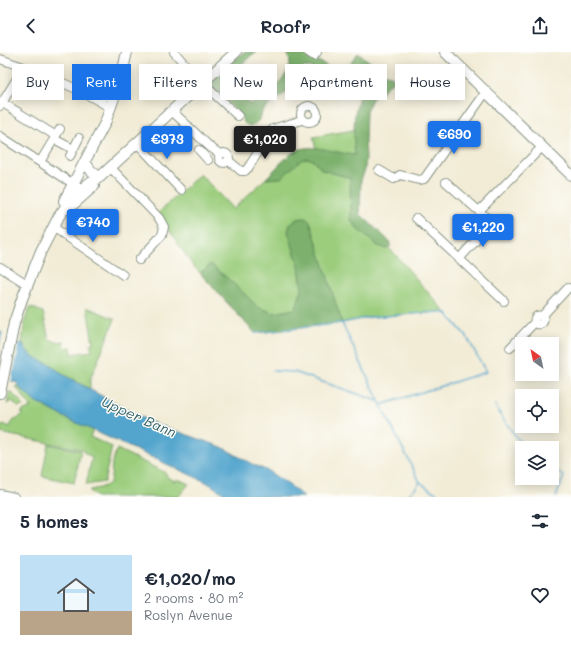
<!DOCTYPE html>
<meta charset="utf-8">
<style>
body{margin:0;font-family:Mali,sans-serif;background:#f2f2f3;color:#1f2937;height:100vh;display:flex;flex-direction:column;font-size:15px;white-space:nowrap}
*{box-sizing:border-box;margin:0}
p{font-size:13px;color:#747a83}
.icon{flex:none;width:22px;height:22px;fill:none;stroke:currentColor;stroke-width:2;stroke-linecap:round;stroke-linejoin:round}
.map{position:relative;height:445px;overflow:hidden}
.details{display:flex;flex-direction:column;background:#fff;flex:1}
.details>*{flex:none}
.hud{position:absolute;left:12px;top:12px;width:547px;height:36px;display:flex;gap:8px}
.needle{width:26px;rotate:327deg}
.controls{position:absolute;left:515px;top:285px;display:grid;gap:8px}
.controls a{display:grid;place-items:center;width:44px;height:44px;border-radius:0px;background:#fff;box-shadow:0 2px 10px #0003;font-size:20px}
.price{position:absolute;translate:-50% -34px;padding:0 9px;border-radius:4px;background:#1a73e8;color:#fff;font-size:13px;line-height:26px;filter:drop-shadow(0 1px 2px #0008)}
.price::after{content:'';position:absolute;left:50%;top:24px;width:12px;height:9px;margin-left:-6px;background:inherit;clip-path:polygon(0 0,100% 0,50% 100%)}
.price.current{background:#222;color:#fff}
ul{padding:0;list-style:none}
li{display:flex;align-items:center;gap:12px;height:100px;padding:0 20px}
li span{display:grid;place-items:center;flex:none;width:112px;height:80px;border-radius:0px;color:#555}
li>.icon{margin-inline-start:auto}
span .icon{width:48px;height:48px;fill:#fffc;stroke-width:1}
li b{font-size:17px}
h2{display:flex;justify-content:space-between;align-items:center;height:48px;padding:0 20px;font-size:17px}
.chip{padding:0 14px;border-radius:0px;background:#fff;box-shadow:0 2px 10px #0003;font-size:14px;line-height:36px}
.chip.current{background:#1a73e8;color:#fff}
header{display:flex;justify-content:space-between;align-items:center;height:52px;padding:0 20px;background:#fff;font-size:18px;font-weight:600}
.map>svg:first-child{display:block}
</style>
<header><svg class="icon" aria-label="back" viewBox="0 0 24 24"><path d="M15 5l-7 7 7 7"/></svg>Roofr<svg class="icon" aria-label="share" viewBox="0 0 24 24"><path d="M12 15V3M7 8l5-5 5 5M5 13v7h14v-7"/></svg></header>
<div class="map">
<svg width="571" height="445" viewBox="0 0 571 445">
<rect width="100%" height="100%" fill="#fdfcf7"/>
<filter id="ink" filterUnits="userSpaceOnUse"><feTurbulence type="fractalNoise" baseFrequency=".025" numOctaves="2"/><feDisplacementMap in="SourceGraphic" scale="8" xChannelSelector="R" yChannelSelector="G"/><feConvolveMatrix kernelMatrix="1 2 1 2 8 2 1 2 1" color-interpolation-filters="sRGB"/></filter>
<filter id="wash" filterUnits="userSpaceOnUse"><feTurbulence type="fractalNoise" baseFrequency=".012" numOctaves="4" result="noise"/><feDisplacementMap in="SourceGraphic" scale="16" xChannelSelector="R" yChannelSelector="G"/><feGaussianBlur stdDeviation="0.9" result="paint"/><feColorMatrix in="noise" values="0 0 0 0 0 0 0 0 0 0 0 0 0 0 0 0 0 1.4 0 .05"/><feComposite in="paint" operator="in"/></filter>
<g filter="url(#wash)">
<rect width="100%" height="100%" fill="#f2ecd6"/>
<path fill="#9bcd7d" stroke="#5d8558" d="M359,77L357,170L394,201L446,261L439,260L371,265L342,271L255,281L191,211L158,161L200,122L233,157L296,98L317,100L313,85Z
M30,255L43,260L49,287L56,290L64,289L65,296L71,295L72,302L92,299L90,292L93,291L87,255L115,267L90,328V337L62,322L51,313L34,305L27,299L22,290L25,268Z
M17,334L25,340L36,351L44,354L68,367L93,378L90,385L112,395L104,430L86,433L92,405L84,401V398L0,381L1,374L6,373L9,375L14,368C19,367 22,364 22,359L31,355L16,335Z
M10,339L22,351L23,354L18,355L12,349L7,352Z
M48,392L81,399L74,431L42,424Z
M117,397L166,421L167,425L175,429L178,427L189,432L178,445H96L89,439L90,438L99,436L109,432L111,426L112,410Z"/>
<path fill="#7cb06c" stroke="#4e7650" d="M244,0H256C251,3 248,7 243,11C236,16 225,21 223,31L226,35L239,42L250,52C261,47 287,27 289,15C291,10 289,5 287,0H301L337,19L348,15L358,1L386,22L393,25L394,29L372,47L366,59L365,90L366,104L365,118L361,128L360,162L387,187L390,191V195L386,197L378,194L357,177L351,168L350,126L322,118L313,108L307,106L301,108L281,126L266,127C274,119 285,104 296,99C310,90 339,102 355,103C353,90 354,74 355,62C356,55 359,50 358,43C352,40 344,39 338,35C329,30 313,9 301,17C294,22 295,32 289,38C281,46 270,51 262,59C261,67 258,71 250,74L244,71L241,64L209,33V30Z
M305,166L310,169L342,271L255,281L200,221L211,212L234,232L258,255L274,261L295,257L302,238L299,214L288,180L290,172L297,167Z"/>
<path fill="#52a5cd" stroke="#387180" d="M0,279L22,292L27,299L34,305L51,313L62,322L120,354L151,370L222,395L252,412L268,419L289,433L304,445H230L206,430L68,367L44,354L36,351L18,334V331L0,327Z"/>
<path fill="#f2ecd6" d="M3,279L7,280L20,288L17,300L18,302L17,303L14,317L15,318L13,319L11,331L0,329V293Z"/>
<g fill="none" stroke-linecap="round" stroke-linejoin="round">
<path stroke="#52a5cd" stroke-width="1.5" d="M342,271L386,364L420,430L407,445
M255,281L342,271L371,265L439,260L446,261L467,285L486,320L381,353
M273,319L294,320L378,349
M495,353C503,368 514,383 526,396
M552,416L564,424L556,445
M420,430L442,445"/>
</g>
</g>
<g filter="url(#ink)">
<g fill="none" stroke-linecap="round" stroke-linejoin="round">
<g stroke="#889485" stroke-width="10">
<path id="minor" d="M174,0L199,28L238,64
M308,0L314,4L317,0
M0,7L38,20L81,39L111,56
M90,40L114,46
M3,51L56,84
M0,54L24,15
M301 62a8 8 0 1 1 16 0a8 8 0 1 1-16 0Z
M172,59L210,95L220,102
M0,84L78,135
M54,87L73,97
M137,91L181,138
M199,98L208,108
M219 106a5 5 0 1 1 10 0a5 5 0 1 1-10 0Z
M70,104L79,86
M228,108L241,119H245L248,116L273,77C282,73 293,72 303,67
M40,110L60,77
M110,115L159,166L164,175L162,183L139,208
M379,118L394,127L400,123L419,128L424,127L486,40
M446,130L498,176
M479,159L542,95
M416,166L504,249
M53,175L123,223
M459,207L492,171
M0,215L27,232
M534.5 268a4.5 4.5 0 1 1 9 0a4.5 4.5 0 1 1-9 0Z
M542,264L568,236
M510,296L535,270
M0,442L14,445"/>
</g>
<g stroke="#889485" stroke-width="12">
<path id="major" d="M445,0L571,123
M87,113C91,119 94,123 101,124
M64,149L105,71L121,26L127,0
M68,157L94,134
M0,341L14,271L22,247L41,199L59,164L73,145L89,131L100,125L236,0"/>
</g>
<use href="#minor" stroke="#fff" stroke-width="8"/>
<use href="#major" stroke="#fff" stroke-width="10"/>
</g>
</g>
<g text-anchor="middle" stroke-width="3" stroke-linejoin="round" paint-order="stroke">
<g font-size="14" font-style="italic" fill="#31616a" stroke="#fdfcf7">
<text transform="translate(139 365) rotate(24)" y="5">Upper Bann</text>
</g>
</g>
</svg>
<div class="controls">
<a><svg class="needle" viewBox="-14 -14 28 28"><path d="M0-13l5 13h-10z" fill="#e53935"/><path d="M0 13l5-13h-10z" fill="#747a83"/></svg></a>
<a><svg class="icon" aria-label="locate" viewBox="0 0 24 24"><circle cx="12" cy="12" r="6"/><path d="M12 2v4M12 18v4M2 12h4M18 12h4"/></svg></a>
<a><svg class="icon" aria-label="layers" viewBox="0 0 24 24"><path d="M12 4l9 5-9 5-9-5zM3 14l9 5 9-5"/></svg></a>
</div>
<b class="price" style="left:454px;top:103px">€690</b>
<b class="price" style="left:167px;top:108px">€973</b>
<b class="price current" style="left:265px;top:108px">€1,020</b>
<b class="price" style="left:93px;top:191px">€740</b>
<b class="price" style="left:483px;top:196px">€1,220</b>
<div class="hud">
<a class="chip">Buy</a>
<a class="chip current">Rent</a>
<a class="chip">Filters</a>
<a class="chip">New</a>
<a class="chip">Apartment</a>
<a class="chip">House</a>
</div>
</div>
<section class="details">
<h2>5 homes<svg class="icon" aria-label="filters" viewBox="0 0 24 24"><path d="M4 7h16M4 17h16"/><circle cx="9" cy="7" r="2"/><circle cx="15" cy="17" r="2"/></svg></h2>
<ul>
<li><span style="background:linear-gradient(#bfe0f5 70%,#b9a48a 0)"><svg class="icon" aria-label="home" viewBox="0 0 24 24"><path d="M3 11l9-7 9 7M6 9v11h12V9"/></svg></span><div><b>€1,020/mo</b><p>2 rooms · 80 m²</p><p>Roslyn Avenue</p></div><svg class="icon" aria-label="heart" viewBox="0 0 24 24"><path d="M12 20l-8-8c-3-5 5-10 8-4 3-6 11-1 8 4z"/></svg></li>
</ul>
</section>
